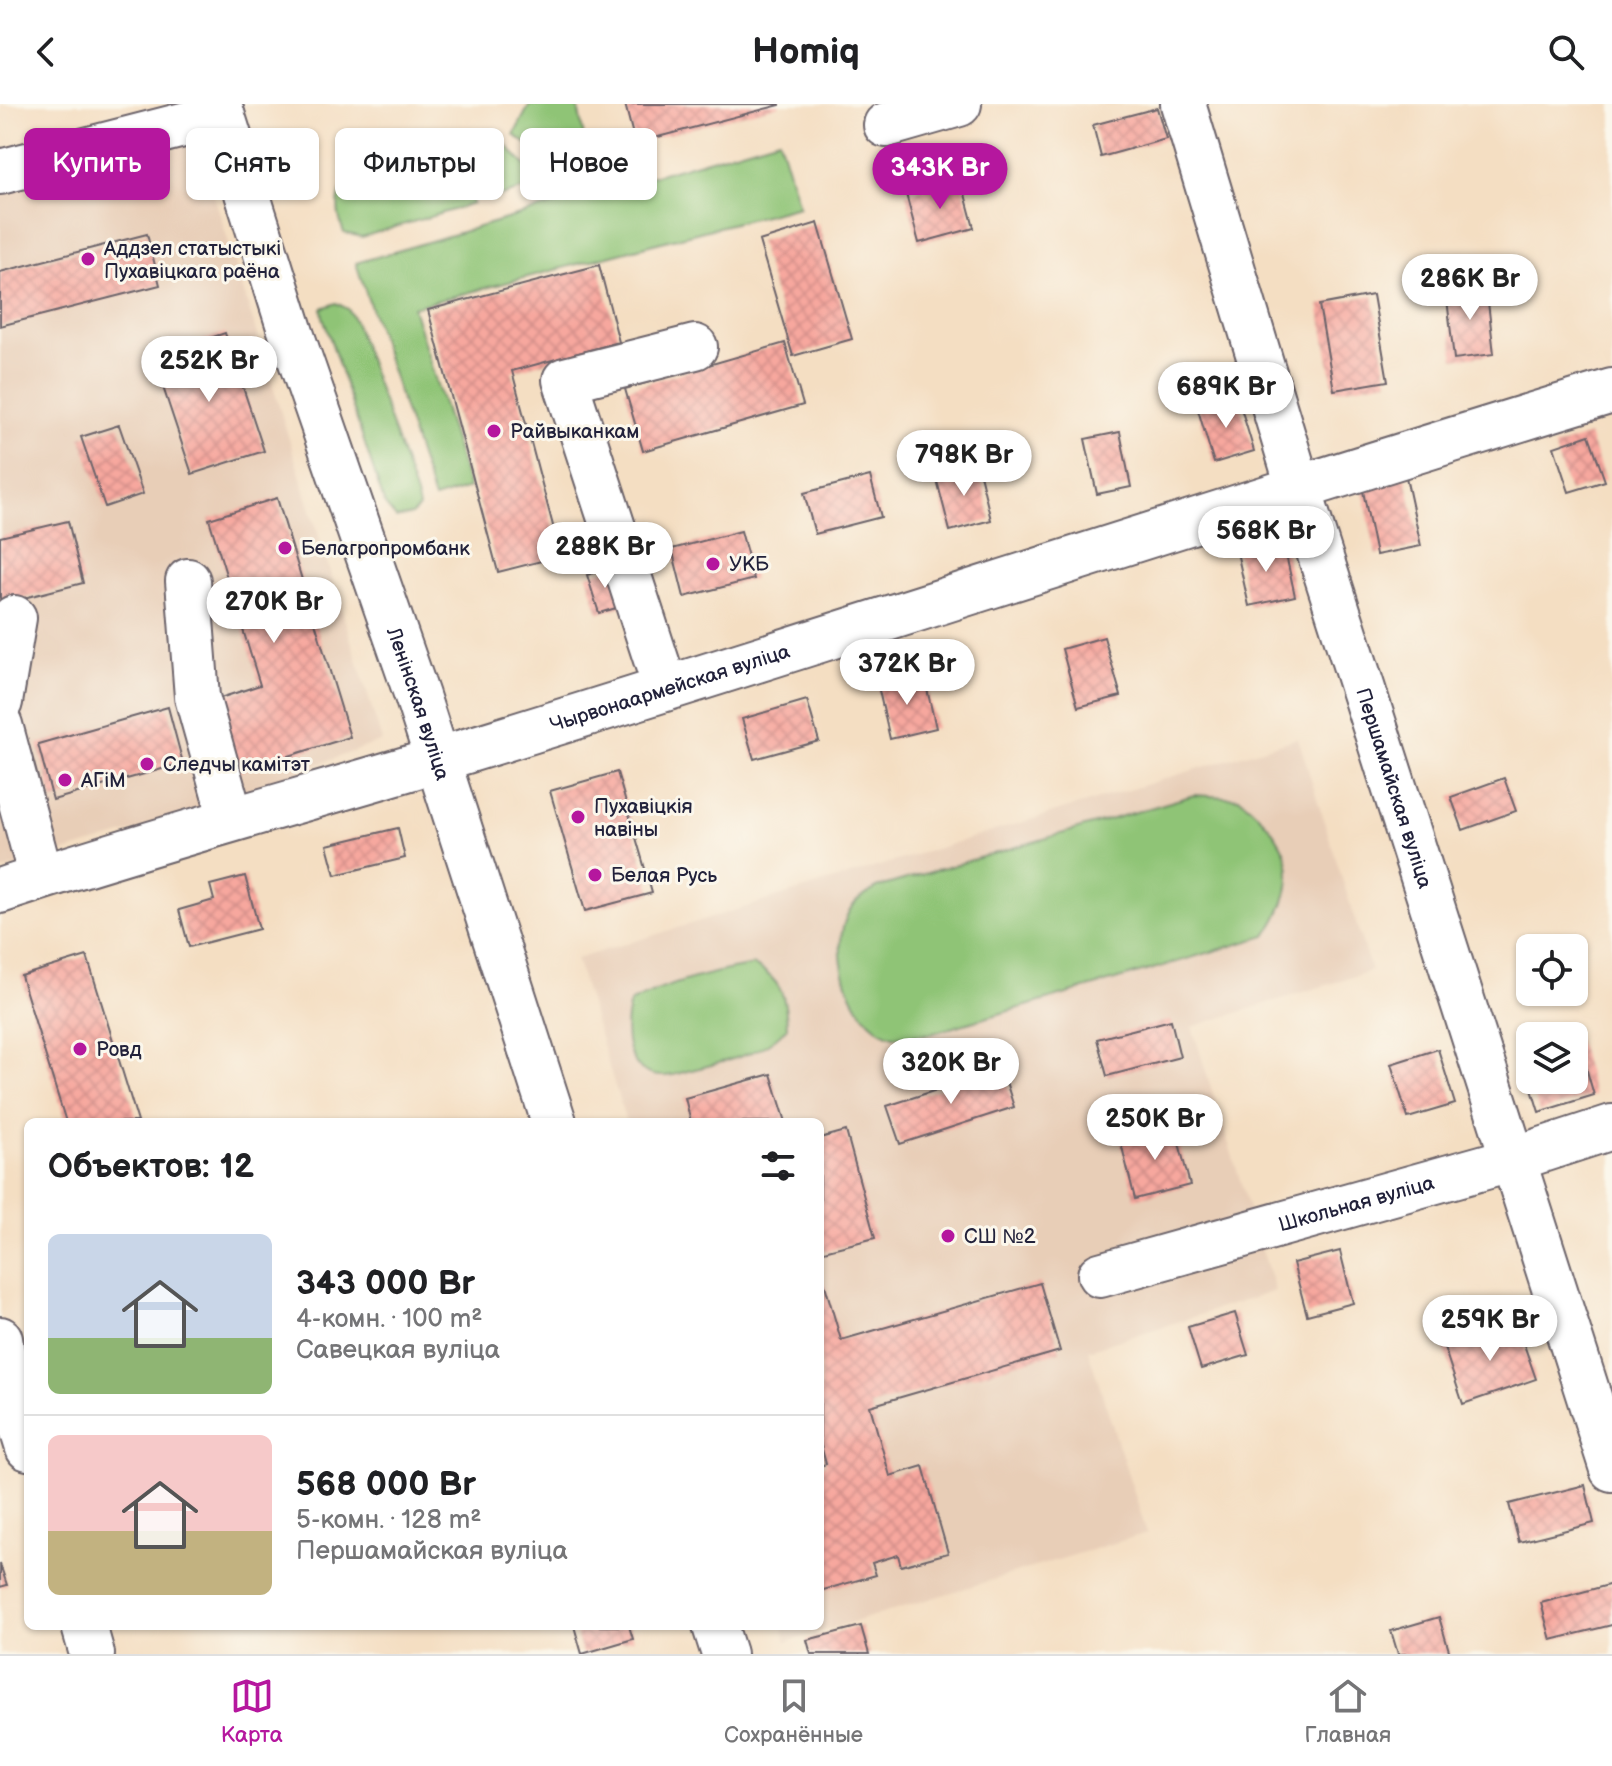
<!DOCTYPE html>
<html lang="ru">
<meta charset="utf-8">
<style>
body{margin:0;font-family:"Balsamiq Sans",sans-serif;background:#f6f6f6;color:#202124;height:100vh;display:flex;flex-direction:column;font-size:30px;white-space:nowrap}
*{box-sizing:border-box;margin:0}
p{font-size:26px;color:#757577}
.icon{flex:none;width:44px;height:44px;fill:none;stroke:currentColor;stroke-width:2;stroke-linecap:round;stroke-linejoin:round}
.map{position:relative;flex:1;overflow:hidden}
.sheet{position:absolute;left:24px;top:1014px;width:800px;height:512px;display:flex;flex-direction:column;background:#fff;border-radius:12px;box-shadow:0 2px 6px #0004}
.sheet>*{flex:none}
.banner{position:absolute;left:24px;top:24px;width:800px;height:72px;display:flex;gap:16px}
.tools{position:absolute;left:1516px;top:830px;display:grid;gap:16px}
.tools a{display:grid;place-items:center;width:72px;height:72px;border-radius:12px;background:#fff;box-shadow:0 2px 6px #0004;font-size:40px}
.price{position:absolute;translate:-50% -68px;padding:0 18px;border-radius:28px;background:#fff;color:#222;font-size:26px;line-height:52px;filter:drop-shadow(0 2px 4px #0008)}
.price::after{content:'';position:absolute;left:50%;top:48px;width:24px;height:18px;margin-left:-12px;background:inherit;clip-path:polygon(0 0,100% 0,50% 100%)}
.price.selected{background:#b5179e;color:#fff}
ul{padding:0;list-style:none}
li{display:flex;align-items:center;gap:24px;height:200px;padding:0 24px}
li+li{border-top:2px solid #e0e0e0}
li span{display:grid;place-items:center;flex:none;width:224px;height:160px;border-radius:12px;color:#555}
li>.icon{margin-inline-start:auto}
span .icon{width:96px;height:96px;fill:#fffc;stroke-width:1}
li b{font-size:34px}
h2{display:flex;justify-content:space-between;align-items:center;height:96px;padding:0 24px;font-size:34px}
.tag{padding:0 28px;border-radius:12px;background:#fff;box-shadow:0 2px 6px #0004;font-size:28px;line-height:72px}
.tag.selected{background:#b5179e;color:#fff}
header{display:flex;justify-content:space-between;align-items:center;height:104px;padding:0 24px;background:#fff;font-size:36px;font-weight:600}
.tab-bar{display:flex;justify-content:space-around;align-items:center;height:112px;border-top:2px solid #e0e0e0;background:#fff;font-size:22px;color:#757577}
.tab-bar a{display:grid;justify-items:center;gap:4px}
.tab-bar .selected{color:#b5179e}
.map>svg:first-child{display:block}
</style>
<header><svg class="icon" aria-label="back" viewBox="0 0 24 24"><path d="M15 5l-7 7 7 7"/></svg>Homiq<svg class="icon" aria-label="search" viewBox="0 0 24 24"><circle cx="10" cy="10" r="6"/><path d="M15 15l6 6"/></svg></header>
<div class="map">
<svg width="1612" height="1550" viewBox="0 0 1612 1550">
<defs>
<pattern id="building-cross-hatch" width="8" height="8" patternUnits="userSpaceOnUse" patternTransform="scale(2)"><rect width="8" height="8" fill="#f7a79e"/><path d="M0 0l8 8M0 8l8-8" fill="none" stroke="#d38f89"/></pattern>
</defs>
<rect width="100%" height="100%" fill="#fbf7ec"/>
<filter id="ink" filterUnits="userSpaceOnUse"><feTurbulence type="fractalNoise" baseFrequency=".0125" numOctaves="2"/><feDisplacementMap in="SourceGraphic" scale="16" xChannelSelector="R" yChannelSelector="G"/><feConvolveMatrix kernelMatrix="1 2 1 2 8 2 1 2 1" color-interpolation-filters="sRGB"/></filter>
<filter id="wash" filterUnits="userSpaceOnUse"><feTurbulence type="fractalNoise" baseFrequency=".006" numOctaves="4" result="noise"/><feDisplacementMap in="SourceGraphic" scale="32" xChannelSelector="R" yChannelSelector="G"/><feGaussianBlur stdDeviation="1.8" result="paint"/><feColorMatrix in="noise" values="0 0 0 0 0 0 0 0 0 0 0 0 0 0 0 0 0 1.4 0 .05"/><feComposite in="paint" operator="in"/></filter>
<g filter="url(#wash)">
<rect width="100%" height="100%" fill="#f4dec2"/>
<path fill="#e8ceb7" d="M186,0L382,637L135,727L0,767V49Z
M1298,634L1371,867L1192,923L1275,1187L1088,1246L1147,1429L787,1538L782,1522H820V1018H626L576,855Z"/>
<path fill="#8fc476" stroke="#587358" stroke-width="2" d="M530,0L578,3L587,48L586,66L572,72L514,31Z
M779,35L799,102L413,203L469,384L434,395L356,159Z
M506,41L543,80L497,93L483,57Z
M465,63L473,100L362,133L344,129C335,106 336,88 351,69L376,78L423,77Z
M336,199L348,205L355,218L417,394L419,404L411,411L396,414L385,401L323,213L322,204Z
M1194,691L1240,694C1292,738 1306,773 1266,832L930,930C920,930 903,935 893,932C847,918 823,833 856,798C861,793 870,789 876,784Z
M754,861C782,876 786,893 787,923C763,954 709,960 673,971C628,980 620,932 630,899C667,879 713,868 754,861Z"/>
<g id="blocks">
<path fill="url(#building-cross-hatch)" d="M625,0H780V1L635,39Z
M1157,4L1166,35L1101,53L1093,21Z
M961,75L974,124L919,139L906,90Z
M818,119L852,235L793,252L759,137Z
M147,130L160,181L0,222V168Z
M599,161L619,238L512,267L561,452L498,468L428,206Z
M1486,181L1494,250L1454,255L1446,186Z
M1373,191L1388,277L1334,286L1319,201Z
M225,229L264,347L192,370L153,253Z
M785,239L803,301L643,347L625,285Z
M1238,294L1254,347L1214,359L1198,306Z
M119,321L143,390L105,403L81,333Z
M1120,328L1131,383L1097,390L1085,335Z
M1589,331L1605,377L1569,388L1554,343Z
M978,362L991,416L950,427L936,373Z
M870,372L881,413L815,430L804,389Z
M1406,373L1421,442L1376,451L1362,382Z
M277,394L350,633L237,668L214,596L260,581L209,415Z
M68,417L83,479L0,500V433Z
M741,427L754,475L684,493L672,445Z
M1283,437L1295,492L1249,502L1237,448Z
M612,463L623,502L599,509L587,471Z
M1104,533L1121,592L1078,603L1062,545Z
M924,572L936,624L890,635L878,582Z
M807,596L819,637L754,655L742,615Z
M168,603L183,659L53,696L38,640Z
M617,668L652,789L585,807L550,687Z
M1504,674L1516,707L1463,726L1451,693Z
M398,724L405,754L335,771L327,741Z
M245,772L259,825L189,843L179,806L214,796L210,781Z
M87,852L138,1018H66L21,872Z
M1171,916L1180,953L1107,972L1097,935Z
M1578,936L1594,991L1539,1008L1522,953L1530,951V976H1574V937Z
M1438,945L1455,1000L1408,1014L1391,960Z
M1002,965L1014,1003L900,1040L887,1002Z
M771,970L786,1018H691L685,994Z
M1174,1020L1190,1081L1135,1095L1120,1035Z
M846,1027L875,1134L820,1148V1034Z
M1340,1147L1353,1199L1307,1211L1293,1159Z
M820,1164L841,1236L1040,1179L1060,1247L870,1302L890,1372L923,1362L948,1449L901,1462L898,1451L872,1459L876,1471L820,1487V1362L826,1360L820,1338Z
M1235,1209L1248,1251L1201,1265L1188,1223Z
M1516,1218L1536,1275L1463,1300L1444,1243Z
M1585,1381L1594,1419L1519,1438L1509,1400Z
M0,1460L7,1481L0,1483Z
M1612,1480V1521L1551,1536L1541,1499Z
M1439,1513L1450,1550H1398L1391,1527Z
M574,1522H629L633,1535L582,1550Z
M861,1522L869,1550H811L807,1536Z"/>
</g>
</g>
<g filter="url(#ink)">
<use href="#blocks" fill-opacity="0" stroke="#6c646a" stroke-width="2"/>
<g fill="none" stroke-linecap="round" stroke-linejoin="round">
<g stroke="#6c646a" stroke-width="48">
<g id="minor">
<path id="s1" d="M219,0L291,229L417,592L554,1018"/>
<path id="s2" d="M1183,0L1298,382L1612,1365"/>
<path d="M886,21L959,0"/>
<path d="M0,68L222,11"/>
<path d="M188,477L197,593L231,715"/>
<path d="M665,583L565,276L695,243"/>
<path d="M0,598L14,514"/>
<path d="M0,621L41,773"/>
<path id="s3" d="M0,787C153,736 309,695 463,648C847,530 1228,403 1612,287"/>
<path id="s4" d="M1100,1171L1514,1055L1612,1023"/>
<path d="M0,1235L7,1277L28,1344"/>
<path d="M84,1522L92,1550"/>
<path d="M715,1522L724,1550"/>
</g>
</g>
<use href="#minor" stroke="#fff" stroke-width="44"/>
</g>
</g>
<g fill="#b5179e" stroke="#fbf7ec" stroke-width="3">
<circle cx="88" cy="155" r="8"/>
<circle cx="494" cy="327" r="8"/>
<circle cx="285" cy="444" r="8"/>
<circle cx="713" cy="460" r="8"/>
<circle cx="147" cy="660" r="8"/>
<circle cx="65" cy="676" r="8"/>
<circle cx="578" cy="713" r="8"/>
<circle cx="595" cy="771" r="8"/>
<circle cx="80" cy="945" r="8"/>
<circle cx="948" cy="1132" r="8"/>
</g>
<g text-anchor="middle" stroke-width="6" stroke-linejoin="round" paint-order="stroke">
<g font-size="20" fill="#22223b" stroke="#fbf7ec" text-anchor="start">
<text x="104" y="151">Аддзел статыстыкі<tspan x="104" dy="23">Пухавіцкага раёна</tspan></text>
<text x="510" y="334">Райвыканкам</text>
<text x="301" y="451">Белагропромбанк</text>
<text x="729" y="467">УКБ</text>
<text x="163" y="667">Следчы камітэт</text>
<text x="81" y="683">АГіМ</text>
<text x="594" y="709">Пухавіцкія<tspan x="594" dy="23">навіны</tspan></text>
<text x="611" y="778">Белая Русь</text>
<text x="96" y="952">Ровд</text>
<text x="964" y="1139">СШ №2</text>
</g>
<g font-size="20" fill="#22223b" stroke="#fbf7ec">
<text dy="7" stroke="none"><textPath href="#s3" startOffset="700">Чырвонаармейская вуліца</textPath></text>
<text dy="7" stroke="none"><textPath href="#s1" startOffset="632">Ленінская вуліца</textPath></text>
<text dy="7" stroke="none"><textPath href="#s2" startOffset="716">Першамайская вуліца</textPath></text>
<text dy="7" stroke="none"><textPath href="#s4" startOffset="266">Школьная вуліца</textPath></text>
</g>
</g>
</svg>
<div class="tools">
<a><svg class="icon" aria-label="locate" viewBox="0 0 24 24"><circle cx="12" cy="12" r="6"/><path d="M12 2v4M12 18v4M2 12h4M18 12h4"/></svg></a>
<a><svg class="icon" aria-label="layers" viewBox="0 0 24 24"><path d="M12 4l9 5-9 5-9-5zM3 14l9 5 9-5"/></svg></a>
</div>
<b class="price selected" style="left:940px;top:107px">343K Br</b>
<b class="price" style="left:1470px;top:218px">286K Br</b>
<b class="price" style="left:209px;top:300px">252K Br</b>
<b class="price" style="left:1226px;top:326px">689K Br</b>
<b class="price" style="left:964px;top:394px">798K Br</b>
<b class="price" style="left:1266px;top:470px">568K Br</b>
<b class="price" style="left:605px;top:486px">288K Br</b>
<b class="price" style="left:274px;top:541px">270K Br</b>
<b class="price" style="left:907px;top:603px">372K Br</b>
<b class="price" style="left:951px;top:1002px">320K Br</b>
<b class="price" style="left:1155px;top:1058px">250K Br</b>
<b class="price" style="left:1490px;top:1259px">259K Br</b>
<div class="banner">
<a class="tag selected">Купить</a>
<a class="tag">Снять</a>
<a class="tag">Фильтры</a>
<a class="tag">Новое</a>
</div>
<section class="sheet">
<h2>Объектов: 12<svg class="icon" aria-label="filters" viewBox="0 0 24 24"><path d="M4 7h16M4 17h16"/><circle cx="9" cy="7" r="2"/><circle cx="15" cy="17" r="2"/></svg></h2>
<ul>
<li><span style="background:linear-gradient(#c9d6e8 65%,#8fb573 0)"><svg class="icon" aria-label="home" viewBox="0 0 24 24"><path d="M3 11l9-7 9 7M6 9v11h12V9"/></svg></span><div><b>343 000 Br</b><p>4-комн. · 100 m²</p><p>Савецкая вуліца</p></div></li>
<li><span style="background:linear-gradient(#f6c9c9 60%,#c2b280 0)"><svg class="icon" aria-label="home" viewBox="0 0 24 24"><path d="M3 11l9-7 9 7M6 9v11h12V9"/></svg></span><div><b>568 000 Br</b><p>5-комн. · 128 m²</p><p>Першамайская вуліца</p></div></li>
</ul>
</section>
</div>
<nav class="tab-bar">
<a class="selected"><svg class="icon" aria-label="map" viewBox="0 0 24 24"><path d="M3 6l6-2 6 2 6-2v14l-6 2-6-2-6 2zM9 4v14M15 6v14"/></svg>Карта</a>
<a><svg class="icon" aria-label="saved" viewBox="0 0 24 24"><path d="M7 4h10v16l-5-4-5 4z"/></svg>Сохранённые</a>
<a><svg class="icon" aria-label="home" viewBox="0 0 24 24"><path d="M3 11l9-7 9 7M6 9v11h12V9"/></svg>Главная</a>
</nav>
